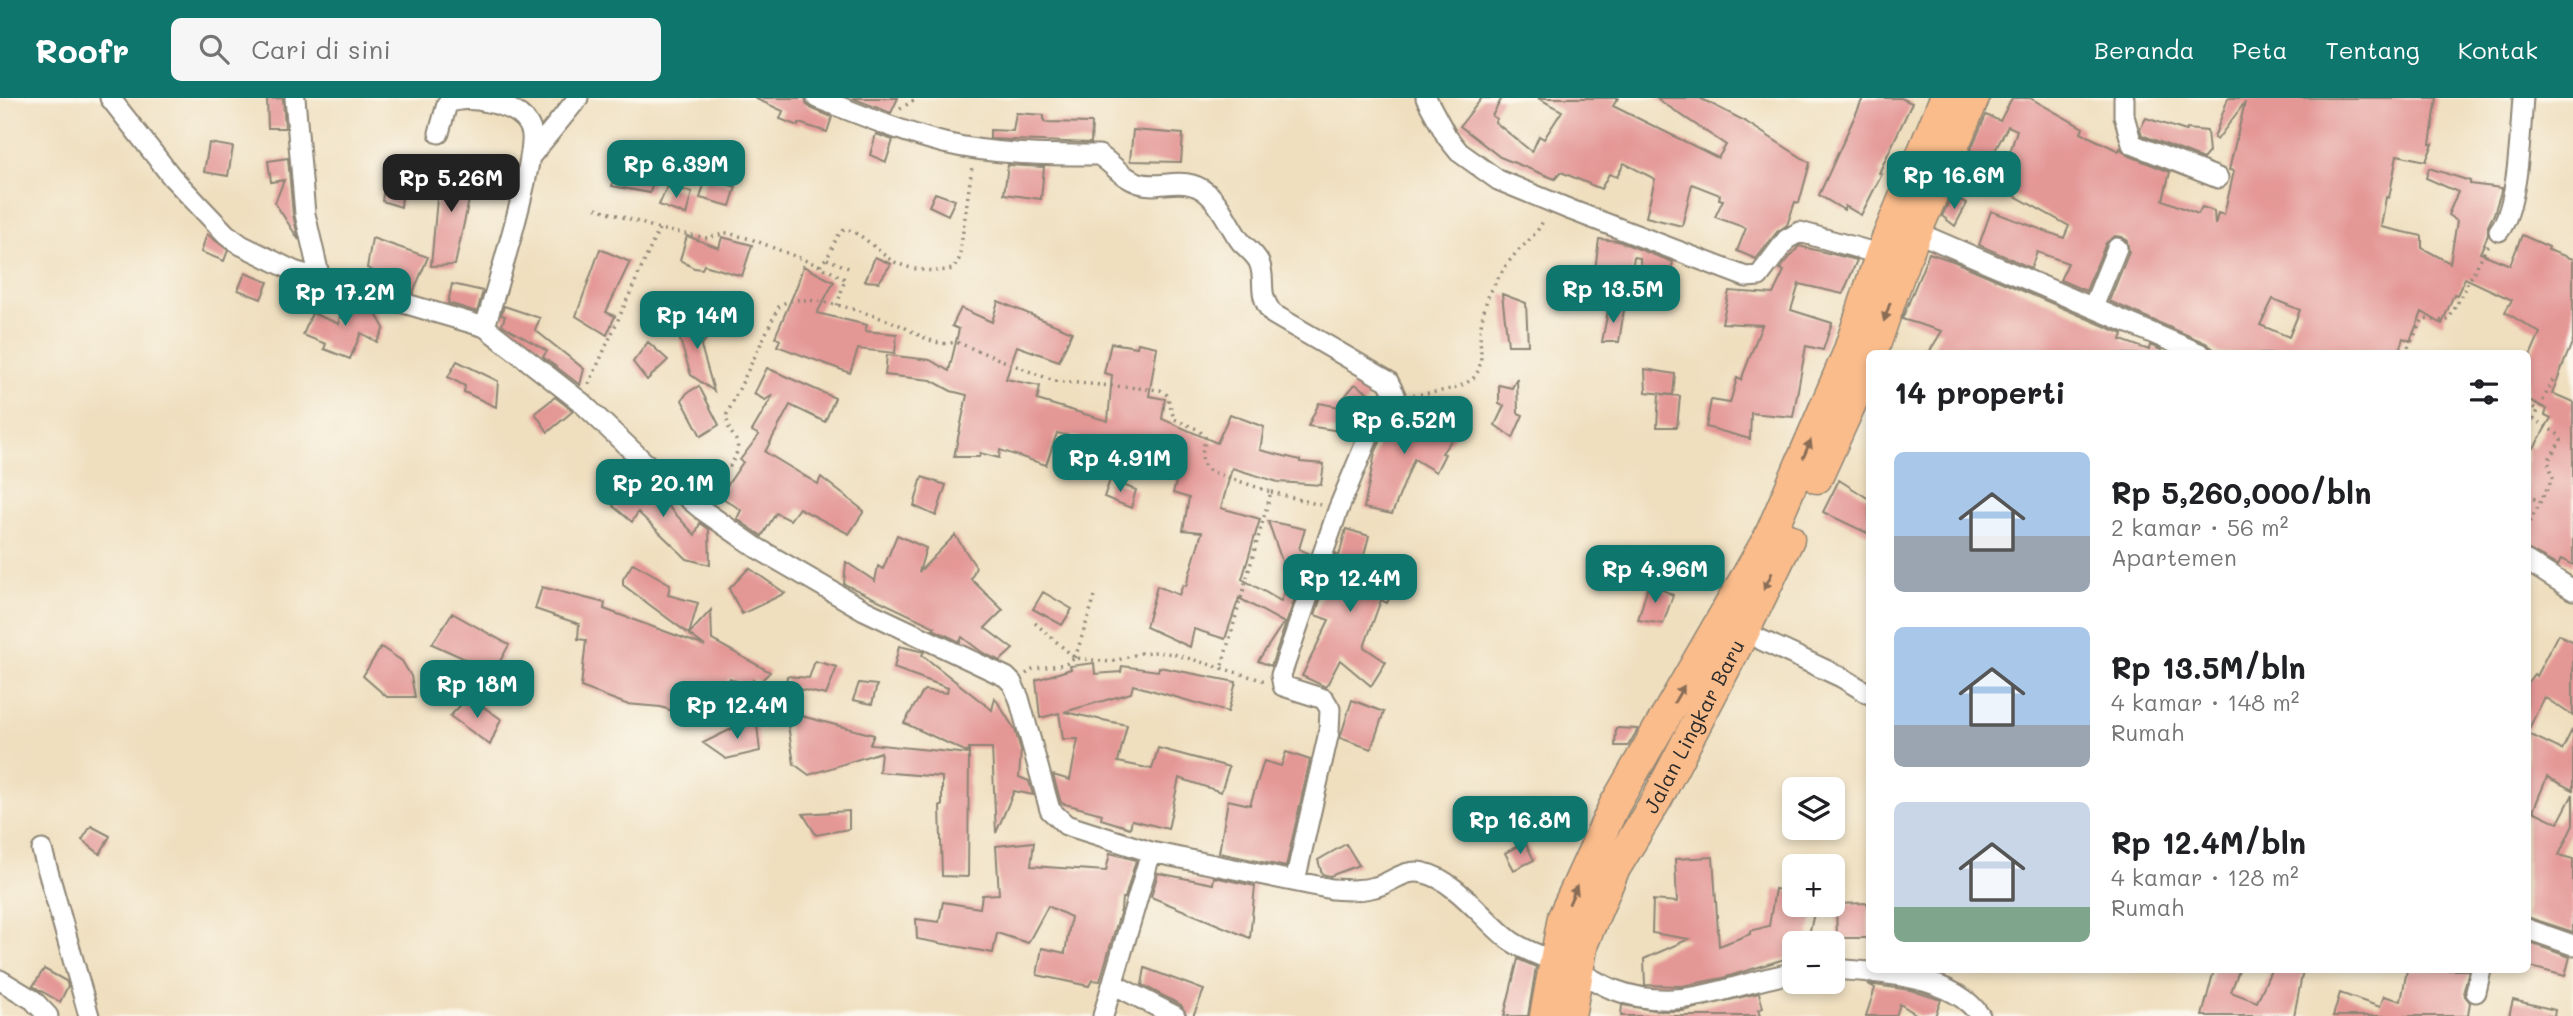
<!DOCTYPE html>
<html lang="id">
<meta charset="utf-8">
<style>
body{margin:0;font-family:Mali,sans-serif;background:#f6f6f6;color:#202124;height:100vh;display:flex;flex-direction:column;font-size:26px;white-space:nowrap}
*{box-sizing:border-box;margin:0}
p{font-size:23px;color:#757577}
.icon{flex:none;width:38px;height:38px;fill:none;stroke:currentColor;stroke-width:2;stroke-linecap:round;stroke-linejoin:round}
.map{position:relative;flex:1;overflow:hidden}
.side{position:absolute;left:1866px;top:252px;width:665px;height:623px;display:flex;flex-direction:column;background:#fff;border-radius:10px;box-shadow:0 4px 10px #0003}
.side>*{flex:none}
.fabs{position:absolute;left:1782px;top:679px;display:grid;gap:14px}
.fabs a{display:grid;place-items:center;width:63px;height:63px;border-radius:10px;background:#fff;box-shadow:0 4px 10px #0003;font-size:35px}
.price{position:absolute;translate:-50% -60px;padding:0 16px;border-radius:14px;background:#0f766e;color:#fff;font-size:23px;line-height:46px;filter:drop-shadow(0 2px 4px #0008)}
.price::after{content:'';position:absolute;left:50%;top:42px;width:21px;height:16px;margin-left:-10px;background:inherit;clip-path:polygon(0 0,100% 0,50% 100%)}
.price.active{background:#222;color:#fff}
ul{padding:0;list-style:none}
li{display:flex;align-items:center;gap:21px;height:175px;padding:0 28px}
li span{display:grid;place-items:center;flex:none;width:196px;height:140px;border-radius:10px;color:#555}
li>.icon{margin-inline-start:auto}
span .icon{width:84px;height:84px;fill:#fffc;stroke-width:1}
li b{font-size:30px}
h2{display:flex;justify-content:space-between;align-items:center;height:84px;padding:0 28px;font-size:30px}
header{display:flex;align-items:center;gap:42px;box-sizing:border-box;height:98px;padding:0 35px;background:#0f766e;color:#fff}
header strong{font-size:33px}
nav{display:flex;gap:38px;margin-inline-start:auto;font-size:24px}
.search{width:490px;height:63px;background:#f6f6f6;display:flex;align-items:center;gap:18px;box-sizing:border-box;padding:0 24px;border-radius:10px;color:#757577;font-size:26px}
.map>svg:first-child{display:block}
</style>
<header>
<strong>Roofr</strong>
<div class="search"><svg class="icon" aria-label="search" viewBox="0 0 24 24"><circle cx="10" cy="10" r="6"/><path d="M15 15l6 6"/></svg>Cari di sini</div>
<nav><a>Beranda</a><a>Peta</a><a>Tentang</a><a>Kontak</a></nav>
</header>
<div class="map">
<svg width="2573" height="918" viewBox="0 0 2573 918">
<rect width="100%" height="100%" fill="#fbf7ec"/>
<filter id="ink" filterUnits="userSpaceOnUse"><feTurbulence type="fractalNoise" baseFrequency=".0143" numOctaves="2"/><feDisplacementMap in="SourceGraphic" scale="14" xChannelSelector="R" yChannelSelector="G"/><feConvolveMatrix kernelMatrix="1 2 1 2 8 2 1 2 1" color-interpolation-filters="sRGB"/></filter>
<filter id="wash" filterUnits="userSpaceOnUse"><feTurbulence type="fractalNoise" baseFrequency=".00686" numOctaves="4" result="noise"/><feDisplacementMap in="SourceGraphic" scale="28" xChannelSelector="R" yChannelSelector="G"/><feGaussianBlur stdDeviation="1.57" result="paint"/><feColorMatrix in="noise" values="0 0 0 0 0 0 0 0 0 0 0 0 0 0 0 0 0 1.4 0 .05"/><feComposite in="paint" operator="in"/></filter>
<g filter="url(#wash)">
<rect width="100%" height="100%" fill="#efdfbf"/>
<g id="blocks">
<path fill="#e49896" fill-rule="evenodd" d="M283,0L285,30H268L267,1Z
M754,0H805L807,7L812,11L832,19L827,34L799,25L798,28L780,21L783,13Z
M852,0H898L891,15Z
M1482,0H1502L1492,18L1497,21L1495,24L1532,54L1539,38L1544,41L1562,13L1538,0H1618L1613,8L1718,60L1726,47L1656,0H1700L1743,22L1810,65L1799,105L1795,104L1787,127L1777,134L1756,161L1737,153L1746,130L1715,119L1723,102L1719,101L1720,97L1692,86L1682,128L1646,119L1655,81L1624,65L1617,79L1609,76L1601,91L1561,74L1555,81L1500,59L1460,28Z
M1863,0H1901L1912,5L1879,75L1882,76L1861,117L1845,108L1844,112L1819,97Z
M2012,0H2030L2083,30L2081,35L2119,53L2120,50L2127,57L2170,74L2163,102L2198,116L2202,109L2214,113L2215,127L2218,115L2224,117L2234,73L2229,72L2245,4L2217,42L2214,40L2228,0H2437L2430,46H2433L2426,63L2397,57L2389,100L2386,99L2381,129L2422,138V150L2450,165L2457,123L2448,117L2458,94L2426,80L2429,70L2470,83V86L2502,90L2494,116L2488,128V137L2480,155L2510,167L2522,137L2549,149L2548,152L2573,161V242L2552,295L2573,304V467L2561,461L2558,468L2527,451V347L2534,350L2551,320L2545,317L2547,311L2527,301V265L2540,235L2505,214L2512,202L2465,180L2457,197L2454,196L2442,226L2422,214L2410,243L2403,240L2398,256H2220L2206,245L2109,203L2129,154L2127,143L2122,139L2115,138L2106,145L2086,193L2060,182L2068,165L2037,154L2031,170L1979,147L1991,113L2064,140L2069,128L1999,89L2017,32L2008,28L1981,79L1962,71L1986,17L2000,23ZM2273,201L2300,212L2289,239L2260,227Z
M1016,15L1044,17V24L1092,25L1091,45L990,41V32L1013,33Z
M2146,20L2186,33L2187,31L2207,33L2209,54L2203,61L2142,37L2140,31Z
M1133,32L1183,36L1181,64L1130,63Z
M876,36L893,42L886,64L870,57Z
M209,45L233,49L228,78L204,74Z
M288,60L293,117L299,142L275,105L284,82L271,84L268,63Z
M440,67L475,74L455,167L431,168Z
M1008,67L1044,69L1041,101L1004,96Z
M618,68L655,74L650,95L612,88Z
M386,74L404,76L401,109L382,103Z
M706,80L736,89L730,108L700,100Z
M667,89L692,94L686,117L659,107Z
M935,95L955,102L948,117L929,108Z
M1951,99L1967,105L1955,128L1942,118Z
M207,136L228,152L224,163L201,154Z
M687,138L719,150L722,139L752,147L742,178L704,167L702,171L694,170L680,162Z
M372,140L428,159L413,195L367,170Z
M1599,141L1618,143L1673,164L1661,208L1642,206L1640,160L1634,159L1631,177L1595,172Z
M1799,148L1857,162L1843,196L1799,186L1791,212L1832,225L1823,252L1806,248L1793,319L1751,315L1750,341L1706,329L1711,302L1730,305L1737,280L1741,282L1762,227L1722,225L1729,193L1773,196L1784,173L1780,171Z
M600,151L630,164L606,214L615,218L607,237L576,218Z
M1929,155L1953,163L2123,236L2121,242L2149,252L2150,247L2161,252L2160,256H1928L1942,233L1902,221Z
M875,159L891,166L879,184L865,183Z
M803,168L834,184L817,215L867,227L865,233L897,236L895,255L858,251L850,275L777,248L780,242L775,239L797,188Z
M245,175L268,184L261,201L238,192Z
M452,186L483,193L477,214L448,205Z
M1502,196L1526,205L1528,247H1508Z
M342,200L372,209L384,230L377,244L361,235L350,261L324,251L326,246L303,237L312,215L339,226Z
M998,203L1072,234L1059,263L1017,248L1006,281L1040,288L1037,302L1108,323L1112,277L1104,275L1111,245L1137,249L1138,245L1157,249L1149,298L1165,301L1162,321L1217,345L1230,316L1264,329L1260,352L1300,362V364L1324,366L1321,387L1278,384L1232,370L1221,410L1260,421L1242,481L1281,503L1289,483L1268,423L1305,431L1299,451L1310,456L1286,526L1239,500L1225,541L1194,531L1190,549L1146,529L1157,488L1179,497L1183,487L1186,488L1202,434L1183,432L1189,400L1173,395L1180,370L1155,362L1156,359L1126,355L1127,351L1057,335L1046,367L1000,352L999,360L980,355L979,359H954L967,297L951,293L931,282L885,277L887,257L930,262L949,273L959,231L952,228L961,210L992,224Z
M1609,207L1624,212L1619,244H1602Z
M504,208L540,220L535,232L584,271L580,287L543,259L547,253L502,227L505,218L501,217Z
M699,219L714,231L701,248L714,293L691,277L680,242Z
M648,244L668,262L647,282L633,264Z
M457,263L498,283L496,309L464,294L465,288L448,279Z
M767,270L835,300L825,324L790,307L765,354L818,386L821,379L864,413L849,436L799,410L790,422L776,415L762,438L737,421L741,412L720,398L743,364L740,362L759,337L752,333L773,297L765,302L754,296Z
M1645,271L1675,276L1673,297L1646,294Z
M1517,280L1518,315L1523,317L1513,340L1495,327L1504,308L1499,306V287L1512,290Z
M1355,286L1370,296L1358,316L1342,302Z
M699,288L719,327L701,338L682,302L687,295Z
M1659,296L1680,298L1677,329H1657Z
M555,299L573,313L548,334L535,315Z
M1319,305L1345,310L1340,333L1308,328Z
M1404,306L1427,316L1426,318L1456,336L1442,355L1445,356L1436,374L1414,361L1392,416L1364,410L1375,355L1385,333L1388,335Z
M636,373L654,389L653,392L695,437L700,425L709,431L710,467L687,461L638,414L632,424L613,408Z
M922,379L946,387L936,418L914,408Z
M1110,382L1136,392L1131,410L1104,399Z
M1839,382L1869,401V436L1823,414Z
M1346,431L1369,438L1362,465L1399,480L1387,505L1381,502L1364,549L1386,564L1371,588L1340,562L1326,589L1302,578L1329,522L1315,517L1336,455L1339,458Z
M897,437L926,450L919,474L955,437L976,469L971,481L1003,512L985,530L1013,551L1000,563L983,555L962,539L960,544L933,531L935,529L844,486L846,464L875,483L878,468L883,471Z
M633,465L670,486L668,497L698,505L689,536L623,487V481Z
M749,470L785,495L742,516L729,491Z
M1649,485L1673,497L1663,526L1638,522Z
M542,489L605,505L604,511L705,548L689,536L711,512L712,542L770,574L761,583L753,582L751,590L730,580L699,622L661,609L626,606L581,589L586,542L578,541L579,526L535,511Z
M1043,494L1072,511L1062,527L1033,511Z
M452,515L509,547L494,574L432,546Z
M1282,527L1285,528L1271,568L1258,563Z
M2558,536L2573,544V618L2544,599L2527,635V585L2534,576L2536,578Z
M899,548L924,554L922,557L992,612L995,600L1015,632L1021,652L1019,679L1029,683L1033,697L1014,693L996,735L992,650H969V655L904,625L924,592L947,595L948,590L894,570Z
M381,549L402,563L411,578L415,599H387L363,578Z
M815,563L837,569L826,597L786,588L787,578L809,580Z
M1094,565L1095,576L1121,574L1122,568L1158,573L1159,569L1236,584L1228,614L1133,587L1131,595L1064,614L1127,627L1118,664L1152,671L1158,650L1229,669L1221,694L1179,680L1168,731L1132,722L1130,730L1101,721L1102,716L1061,705L1053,677L1070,682L1078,641H1063L1059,615L1040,620L1036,582L1071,571L1070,568Z
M859,585L877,587L872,606L853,602Z
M469,599L501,621L490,647L450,618Z
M1352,602L1384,614L1371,651L1340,640Z
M786,614L874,637L870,646L969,656L968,779L942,778L940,708H942V679L879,674L881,654L809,677L794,666Z
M756,619L760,653L726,661L703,645Z
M1616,630L1638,631L1628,648H1615Z
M2573,630V692L2547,679L2533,713L2558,725L2573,696V727L2559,757L2573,761V834L2527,819V635L2562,652Z
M1286,654L1310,662L1286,769L1219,755L1228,702L1250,707L1264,663L1281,668Z
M849,713V731L816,737L803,716Z
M91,728L110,738L100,756L82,742Z
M1034,744L1031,768L1106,773L1110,755L1136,762L1125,800H1122L1121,812L1100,883L1092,882L1089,888L1037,877L1042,850L1065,855L1071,819L1048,808L1028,845L997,835L993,855L917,841L916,821L939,824L943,804L980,810L982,797L999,796L996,748Z
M1525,744L1534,762L1514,772L1505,755Z
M1346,746L1359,767L1330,778L1322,776L1318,762Z
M1713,759L1719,848L1750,836V833L1769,828L1775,791L1794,794V807H1816L1807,845H1794V858L1723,880L1682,888L1645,887L1644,861L1689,841L1652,835L1653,802L1677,804L1675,761Z
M1158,775L1213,786L1214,779L1255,788L1250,840L1151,799Z
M1868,805L1869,840H1837L1836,806Z
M2527,844L2570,859L2565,878L2527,868Z
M1518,861L1536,869L1528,918H1504Z
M1145,870L1204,892L1193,918H1187L1181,907L1142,887Z
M44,871L66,883L68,888L60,904L33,888Z
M2214,872H2239L2231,894L2257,904L2271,872H2303L2294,918H2202Z
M2407,872H2469L2464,892L2465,898L2470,904L2468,918H2333L2340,895L2380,909L2384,898L2401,903Z
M1868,886L1910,892L1941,902L1935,918H1919L1900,906L1896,918H1866L1875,890Z
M1759,895L1763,910L1758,912L1760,918H1621L1622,907L1659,913H1683Z
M2513,902L2555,912L2554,918H2509Z"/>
</g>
</g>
<g filter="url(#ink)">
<use href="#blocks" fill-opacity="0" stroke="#8d8575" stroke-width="2"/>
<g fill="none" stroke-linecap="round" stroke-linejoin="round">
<g stroke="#8d8575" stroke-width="23">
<path id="minor" d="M110,0L172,79L226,136L241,147L294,173L485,229L581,304L643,363L701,411L757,450L864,512L1006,579L1012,585L1019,600L1050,712L1066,727L1151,754L1332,791C1347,792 1361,793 1375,789C1392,785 1404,770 1424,775C1455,781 1486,825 1511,843C1530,856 1554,862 1574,871C1587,878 1599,886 1612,891C1681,918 1729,885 1794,875
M295,0L305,116L320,181
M817,0C859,16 901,34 944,45C994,57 1049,57 1099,57C1114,67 1121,79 1139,85C1160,92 1185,76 1207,95C1222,107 1229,129 1241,144C1247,150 1255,156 1259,164C1267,183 1256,195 1273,216L1388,283L1395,297L1384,306L1377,318L1338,412L1281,577L1283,588L1324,601L1330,611L1329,634L1295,783
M1426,0L1447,39L1459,54L1498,82L1571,112L1746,179L1759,178L1787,141L1800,134L1890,159
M2124,0V18L2132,46L2218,80
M439,35L447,6C458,0 475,1 488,4C505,8 525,14 531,32C539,55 494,197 485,229
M530,59L578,0
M2499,133C2519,108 2520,33 2523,0
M1916,134L2201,256
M2093,209L2117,150
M2527,463L2573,492
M1744,534L1841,579L1869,596
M42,752L89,918
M2527,831L2573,847
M1832,871C1876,874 1954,877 1980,918
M0,882L33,902L48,918
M1113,886L1175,918
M2476,894L2481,872
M1103,918L1151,754"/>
</g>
<g stroke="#8d8575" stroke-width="33">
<g id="highway">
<path d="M1872,256L1904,163L1974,0"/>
<path d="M1817,380L1869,266"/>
<path d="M1545,918L1563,819L1614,708L1769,439L1848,255L1881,155L1945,0"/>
<path id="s1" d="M1570,918L1583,845L1614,772L1657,701L1744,534L1789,441"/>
</g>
</g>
<path stroke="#8d8575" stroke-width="3.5" stroke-dasharray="2 5" stroke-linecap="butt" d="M900,11L917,0
M596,110L659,131
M827,161L851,171
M820,168L822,164C834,156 833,137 846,131C862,136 875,150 888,160C905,172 933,175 953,171L959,161L972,69
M2408,256L2407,251L2423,221L2446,223L2449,221L2489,145
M589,286L659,131L707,140L727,135L751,141L820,168L845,181L837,208
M1413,297C1429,295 1464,292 1475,278C1484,266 1480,251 1480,236C1481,224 1484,210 1488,199C1494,186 1507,164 1517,154C1529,142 1537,136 1544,121
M2527,306L2538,312
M693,380L707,367L720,371L730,368C749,337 726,344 727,316L778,210C794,188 872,217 895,225C910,231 924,242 940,245C945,246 951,245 956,244L1054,283L1160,292L1167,297L1174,321L1199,332L1205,339C1204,353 1196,365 1212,374L1271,394L1221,571
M1271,394L1320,407
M2527,398L2539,403
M2527,430L2553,379L2548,363L2561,342L2559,337L2534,321L2553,282
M1035,525L1075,560
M1075,560L1096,495
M1026,576L1033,571L1066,566L1075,560L1111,564L1141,555L1157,554L1174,556L1265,583"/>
<use href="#minor" stroke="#fff" stroke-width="19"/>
<use href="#highway" stroke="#fabc8b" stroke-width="30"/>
</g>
<defs><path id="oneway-solid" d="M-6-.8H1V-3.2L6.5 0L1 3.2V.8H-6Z" transform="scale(1.75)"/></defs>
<g fill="#886c56">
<use href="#oneway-solid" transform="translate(1887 214) rotate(109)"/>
<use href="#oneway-solid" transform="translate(1807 351) rotate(-67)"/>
<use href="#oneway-solid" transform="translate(1768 483) rotate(116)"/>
<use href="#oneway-solid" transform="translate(1679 596) rotate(-60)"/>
<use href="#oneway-solid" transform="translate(1573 797) rotate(-66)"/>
</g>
</g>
<g text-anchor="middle" stroke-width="7" stroke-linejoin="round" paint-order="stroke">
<g font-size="21" fill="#2b2b2b" stroke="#fbf7ec">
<text dy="7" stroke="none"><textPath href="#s1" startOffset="318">Jalan Lingkar Baru</textPath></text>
</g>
</g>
</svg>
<div class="fabs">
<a><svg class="icon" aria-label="layers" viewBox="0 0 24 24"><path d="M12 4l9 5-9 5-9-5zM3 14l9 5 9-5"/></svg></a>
<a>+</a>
<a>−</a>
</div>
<b class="price" style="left:676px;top:102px">Rp 6.39M</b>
<b class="price" style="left:1954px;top:113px">Rp 16.6M</b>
<b class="price active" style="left:451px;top:116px">Rp 5.26M</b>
<b class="price" style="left:1613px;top:227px">Rp 13.5M</b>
<b class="price" style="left:345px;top:230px">Rp 17.2M</b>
<b class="price" style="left:697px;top:253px">Rp 14M</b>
<b class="price" style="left:1404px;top:358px">Rp 6.52M</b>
<b class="price" style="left:1120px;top:396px">Rp 4.91M</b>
<b class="price" style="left:663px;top:421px">Rp 20.1M</b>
<b class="price" style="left:1655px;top:507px">Rp 4.96M</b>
<b class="price" style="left:1350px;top:516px">Rp 12.4M</b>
<b class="price" style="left:477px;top:622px">Rp 18M</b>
<b class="price" style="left:737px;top:643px">Rp 12.4M</b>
<b class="price" style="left:1520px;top:758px">Rp 16.8M</b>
<section class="side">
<h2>14 properti<svg class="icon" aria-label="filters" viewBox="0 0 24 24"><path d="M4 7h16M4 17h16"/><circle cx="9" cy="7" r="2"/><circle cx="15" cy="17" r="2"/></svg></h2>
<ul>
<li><span style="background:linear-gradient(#a9c7e8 60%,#9aa5b1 0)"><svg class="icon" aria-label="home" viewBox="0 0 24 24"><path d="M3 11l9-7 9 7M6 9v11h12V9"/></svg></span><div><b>Rp 5,260,000/bln</b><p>2 kamar · 56 m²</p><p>Apartemen</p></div></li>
<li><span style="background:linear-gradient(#a9c7e8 70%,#9aa5b1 0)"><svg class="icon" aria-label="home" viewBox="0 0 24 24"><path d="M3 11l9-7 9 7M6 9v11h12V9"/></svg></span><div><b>Rp 13.5M/bln</b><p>4 kamar · 148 m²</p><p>Rumah</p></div></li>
<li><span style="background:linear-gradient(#c9d6e8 75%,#7fa58c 0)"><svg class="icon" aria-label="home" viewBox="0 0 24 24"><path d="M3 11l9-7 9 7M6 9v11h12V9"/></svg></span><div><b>Rp 12.4M/bln</b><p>4 kamar · 128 m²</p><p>Rumah</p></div></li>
</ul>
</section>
</div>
